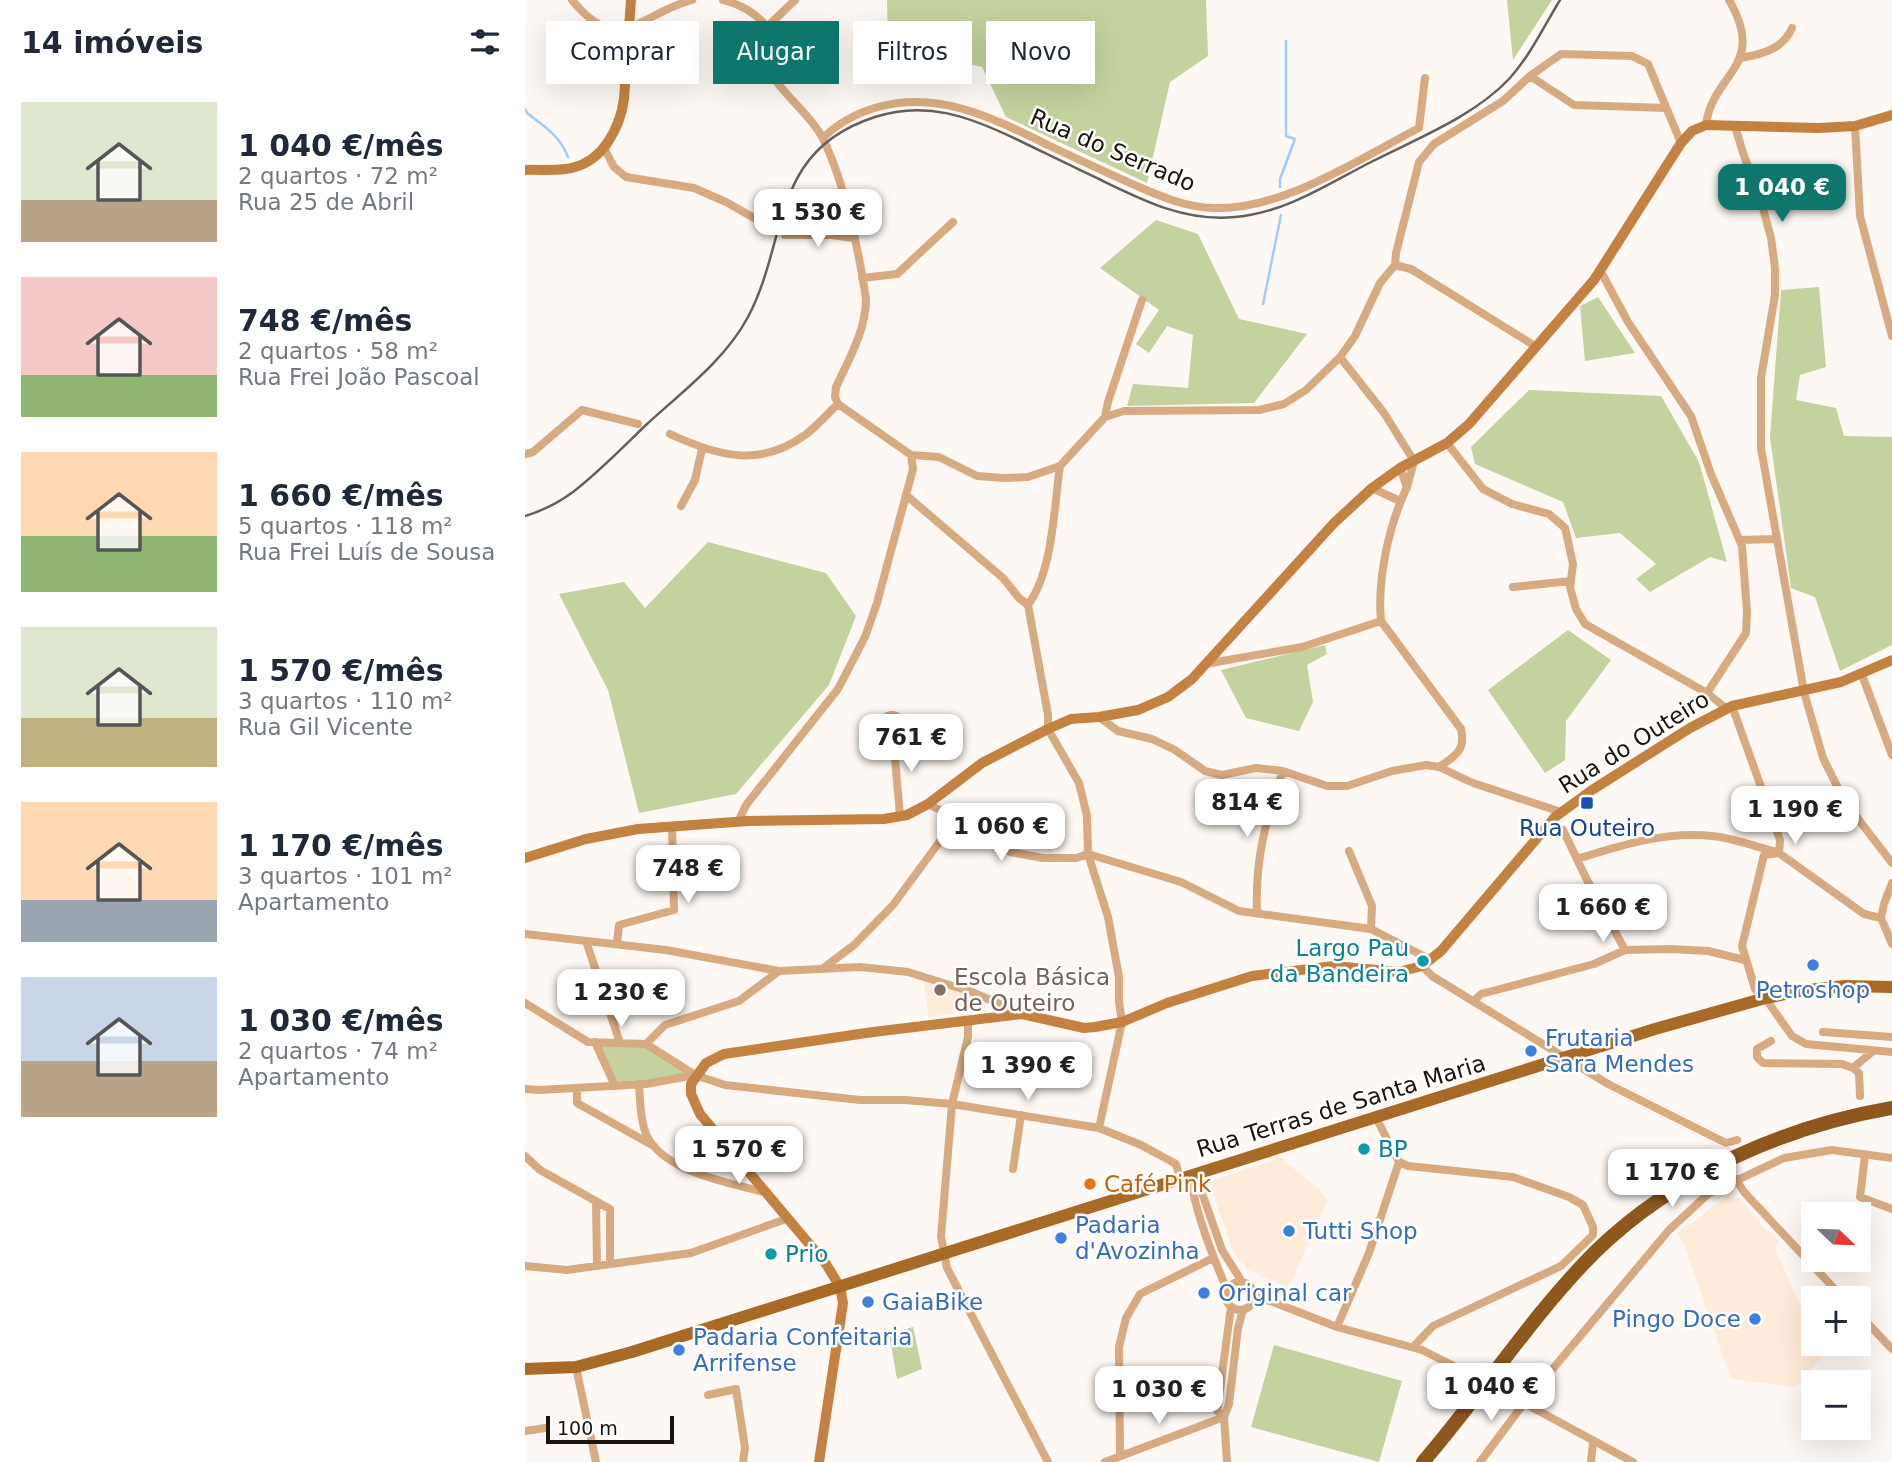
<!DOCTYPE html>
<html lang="pt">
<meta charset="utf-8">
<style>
body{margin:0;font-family:"DejaVu Sans",sans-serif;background:#f6f6f7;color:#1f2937;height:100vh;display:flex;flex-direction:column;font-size:26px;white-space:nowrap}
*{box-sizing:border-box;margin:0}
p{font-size:23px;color:#747a83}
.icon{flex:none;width:38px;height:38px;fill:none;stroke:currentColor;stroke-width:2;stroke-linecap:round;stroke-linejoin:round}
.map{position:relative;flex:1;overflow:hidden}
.panel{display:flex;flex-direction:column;background:#fff;width:525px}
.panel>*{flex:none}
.hud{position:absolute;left:21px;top:21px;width:665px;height:63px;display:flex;gap:14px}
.needle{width:46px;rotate:113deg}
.tools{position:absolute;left:1276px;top:1202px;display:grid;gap:14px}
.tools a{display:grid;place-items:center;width:70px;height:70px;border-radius:0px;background:#fff;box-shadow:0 7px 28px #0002;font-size:35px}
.scale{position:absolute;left:21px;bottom:18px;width:128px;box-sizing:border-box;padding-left:7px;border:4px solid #1c130b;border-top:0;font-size:19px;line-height:24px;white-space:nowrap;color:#1c130b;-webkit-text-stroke:5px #fff;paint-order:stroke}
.price{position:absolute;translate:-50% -60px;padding:0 16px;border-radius:14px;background:#fff;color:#222;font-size:23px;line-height:46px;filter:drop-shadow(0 2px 4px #0008)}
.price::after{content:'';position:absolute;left:50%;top:42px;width:21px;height:16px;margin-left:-10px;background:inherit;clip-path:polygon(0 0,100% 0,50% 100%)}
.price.selected{background:#0f766e;color:#fff}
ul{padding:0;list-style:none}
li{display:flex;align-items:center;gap:21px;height:175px;padding:0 21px}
li span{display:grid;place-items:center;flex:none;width:196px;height:140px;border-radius:0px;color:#555}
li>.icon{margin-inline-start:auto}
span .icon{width:84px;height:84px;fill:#fffc;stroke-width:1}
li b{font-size:30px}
h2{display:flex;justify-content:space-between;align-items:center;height:84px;padding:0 21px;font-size:30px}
.chip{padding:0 24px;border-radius:0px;background:#fff;box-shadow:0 7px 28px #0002;font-size:24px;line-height:63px}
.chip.selected{background:#0f766e;color:#fff}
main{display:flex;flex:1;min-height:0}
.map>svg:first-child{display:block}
</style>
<main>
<section class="panel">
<h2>14 imóveis<svg class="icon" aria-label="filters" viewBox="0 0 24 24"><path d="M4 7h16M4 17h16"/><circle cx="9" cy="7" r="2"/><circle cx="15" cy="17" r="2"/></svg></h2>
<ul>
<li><span style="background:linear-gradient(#dfe7d0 70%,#b9a48a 0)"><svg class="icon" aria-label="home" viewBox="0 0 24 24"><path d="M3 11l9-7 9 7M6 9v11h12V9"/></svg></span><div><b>1 040 €/mês</b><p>2 quartos · 72 m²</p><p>Rua 25 de Abril</p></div></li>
<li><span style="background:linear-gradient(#f6c9c9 70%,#8fb573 0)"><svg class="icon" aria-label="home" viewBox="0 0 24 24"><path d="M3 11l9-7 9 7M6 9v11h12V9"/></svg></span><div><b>748 €/mês</b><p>2 quartos · 58 m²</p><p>Rua Frei João Pascoal</p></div></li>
<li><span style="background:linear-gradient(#ffd9b3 60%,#8fb573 0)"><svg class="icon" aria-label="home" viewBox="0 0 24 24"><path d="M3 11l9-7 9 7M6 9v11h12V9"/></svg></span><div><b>1 660 €/mês</b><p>5 quartos · 118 m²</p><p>Rua Frei Luís de Sousa</p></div></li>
<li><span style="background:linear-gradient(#dfe7d0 65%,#c2b280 0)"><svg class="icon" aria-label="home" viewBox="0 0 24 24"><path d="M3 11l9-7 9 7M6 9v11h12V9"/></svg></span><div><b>1 570 €/mês</b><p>3 quartos · 110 m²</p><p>Rua Gil Vicente</p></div></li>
<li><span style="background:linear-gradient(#ffd9b3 70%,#9aa5b1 0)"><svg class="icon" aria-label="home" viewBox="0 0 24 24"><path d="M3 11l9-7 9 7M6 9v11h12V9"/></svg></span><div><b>1 170 €/mês</b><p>3 quartos · 101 m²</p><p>Apartamento</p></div></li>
<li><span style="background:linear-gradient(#c9d6e8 60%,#b9a48a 0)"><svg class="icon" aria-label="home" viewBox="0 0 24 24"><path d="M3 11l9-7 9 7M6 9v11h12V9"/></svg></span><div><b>1 030 €/mês</b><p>2 quartos · 74 m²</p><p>Apartamento</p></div></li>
</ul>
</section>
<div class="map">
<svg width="1367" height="1462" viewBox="0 0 1367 1462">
<rect width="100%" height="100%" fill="#fdf8f3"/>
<path fill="#ffebd9" d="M398,979L461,1001V1009L404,1017Z
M752,1155L794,1189L803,1200L763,1288L721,1269L707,1249L686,1187L688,1180L747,1161Z
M1204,1195L1216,1200L1237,1226L1254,1240L1250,1249L1288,1334V1344H1293L1298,1356L1270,1387L1206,1379L1160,1247L1152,1233Z"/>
<path fill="#c3d29e" d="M362,0H681L683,56L645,82L622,183L481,117L457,67L363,46Z
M982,0H1027L988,60Z
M631,220L673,234L714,319L782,334L729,403L602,406L608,384L663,388L668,335L642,326L624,353L611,344L634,310L575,268Z
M1294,287L1301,367L1275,375L1271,400L1311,408L1319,436L1367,437V645L1315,671L1290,597L1266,588L1245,437L1256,290Z
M1073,297L1110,353L1060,361L1055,306Z
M1004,390L1136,396L1174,462L1202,562L1185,557L1125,592L1111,579L1131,564L1095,533L1051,538L1038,502L950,464L946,447Z
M183,542L301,573L331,616L304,685L211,794L114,813L83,690L34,594L99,582L120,608Z
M1043,630L1086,660L1041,721L1040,760L1020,773L963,690Z
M800,645L802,654L782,665L788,702L774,731L721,718L696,670Z
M73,1045L121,1046L163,1073L125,1081L90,1083Z
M388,1327L397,1369L372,1379L364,1334Z
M749,1345L877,1381L854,1462L726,1427Z"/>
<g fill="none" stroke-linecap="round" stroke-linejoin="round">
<path stroke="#a1cafe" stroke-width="2.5" d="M0,109L2,113C19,126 35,136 43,157
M755,187V179L770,139L761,136V41
M738,304L756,215"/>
<path stroke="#d7aa82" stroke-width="8" d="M47,0C94,58 114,14 167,0
M198,0C216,5 230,12 242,27
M270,0L242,27C241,38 238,48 241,59C246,87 284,111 297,137C319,180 334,251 341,299C341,330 324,359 311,387L310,397L313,404
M1216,58C1238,54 1258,49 1267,28
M1005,76L1049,105L1141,108
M1181,125C1187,73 1243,67 1204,0
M1210,126L1218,153L1236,201L1246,238L1250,268V295L1236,378V448L1279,692L1298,758L1320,802L1367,863
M1330,126L1335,216L1367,336
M298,138C313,123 332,113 353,107C415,90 470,119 525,146C552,159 579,171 607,184C633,195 658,207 688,208C757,211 834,159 894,128L900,78
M79,148L89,167L101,177L169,188L201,202L245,227
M260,235H306L328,238
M870,265L886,269L1010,346
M1075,270L1103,322L1166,416L1186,474L1217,546L1222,612L1221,633L1182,693
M337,278L372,274L428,222
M815,357L859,413L889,461L882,487
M313,404L386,455L414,457L452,476L479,478L503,477L535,466L580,417L583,402L617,300
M580,417L599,411L734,410L759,404L781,390L815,357L830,336L855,283L870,265L871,253L894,162L909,144L978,101L1005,76L1036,54L1107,56L1123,64L1156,143
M145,434C192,456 235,468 280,435C292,426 302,414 313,404
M922,443L958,489L987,504L1024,514L1040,528L1048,564L1045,587L1051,609L1060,624L1182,693L1202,709
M0,454L8,452L57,410L113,424
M875,468L882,487C864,525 852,579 856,621L936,729C941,751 930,756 914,767
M847,488L875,501
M381,495L478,578L494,598L503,605L523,715V729L554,783L562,816L563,854L583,917L594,977V1002L597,1022L574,1128
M156,506L170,480L177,449
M1215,540L1251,539
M988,587L1046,581
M503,605C528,571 529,507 535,466
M680,664L777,647L856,621
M1337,675L1367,755
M1207,706L1255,840L1254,853L1339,914L1356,918L1367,944
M357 725a10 10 0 1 1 20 0a10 10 0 1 1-20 0Z
M574,717L593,731L627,739L650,750L680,771L697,775L731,768L758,771L802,786H822L867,771L901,765L914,767L948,783L1036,812
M368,735L375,816
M403,804L442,824L485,852L518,858H551L563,854
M213,822L221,805L313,689L340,637L352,603L388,469L386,455
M1038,830L1060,876L1100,950
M824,851L847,906L846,929
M1254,853L1239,855L1217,946L1230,989L1240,998L1267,1036L1281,1044L1367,1052
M563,854L656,882L714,911L846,929L906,960
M1052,859C1097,845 1141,831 1187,836C1209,838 1231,847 1252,852
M732,913C730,860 740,821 758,771
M1356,918L1359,904L1367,883
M0,934L141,950L254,971L335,967L383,972L447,992L497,1014
M61,941L95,1043
M92,943L94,925L149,910L147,827
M897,966L907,976L1083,1084L1201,1143L1212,1140
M297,969L329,945L368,905L432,818
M949,1001L956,994L1069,964L1100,950L1146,949L1183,951L1220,960
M0,1003L63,1042L121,1044L170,1075L200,1085L335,1100H380L427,1104L574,1128L616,1145L651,1164L655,1178
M443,1020V1037L427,1104L416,1237L422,1268L523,1462
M1298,1032L1367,1037
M1246,1041L1232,1049V1057L1238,1063L1317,1064L1328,1068L1334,1073L1335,1096
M70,1042L90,1086
M121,1044L140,1025L214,1001L254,971
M1328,1068L1348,1051
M114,1084C115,1099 115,1114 119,1128C131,1171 202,1182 239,1192
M0,1089L15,1090L121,1084L170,1075
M52,1091V1103L127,1145
M850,1116L874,1162L883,1166L988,1177L1044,1197L1058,1205L1068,1227V1235L1036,1266L908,1326L888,1347
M1340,1155L1335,1197L1367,1209
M0,1156L15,1170L85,1209V1264
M488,1169L496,1115
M665,1176C671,1215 687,1254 702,1290
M667,1178L676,1190L697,1250L717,1282
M1211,1179L1219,1192L1318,1298
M71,1201L72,1266
M0,1266L42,1270L166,1253L261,1219
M701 1296a14 14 0 1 1 28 0a14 14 0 1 1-28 0Z
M729,1297L748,1302L812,1327L897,1350L953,1378
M1334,1314L1367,1349
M812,1327L844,1253L874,1162
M51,1367L71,1462
M973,1389L1108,1462
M183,1395L211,1389L220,1448L218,1462
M699,1417L692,1411L706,1307
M0,1431L20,1428
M595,1455L594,1347L601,1318L615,1294L688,1258
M580,1462L699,1417
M702,1462L699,1417L704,1404L713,1328L718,1310
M955,1462L1000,1402L1144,1230L1183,1194L1259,1158L1307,1150L1367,1158
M1066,1462L1068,1442"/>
<path stroke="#c38241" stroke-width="10" d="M0,170C16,169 35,172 50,167C79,159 95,127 99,99L106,0
M0,858L61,839L113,829L223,821L359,819L382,815L403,804L457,763L523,729L546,719L574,717L613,710L643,697L667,679L809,523L847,488L875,468L922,443L944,424L1069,280L1156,143L1167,131L1181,125L1294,128L1330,126L1367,115
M294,1462L318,1303L315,1287L301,1264L175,1114L166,1094V1084L181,1063L199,1054L348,1032L497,1014L559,1028L570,1027L597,1022L642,1003L727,976L809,966L873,972L897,966L916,951L1030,817L1067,790L1165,728L1207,706L1316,682L1367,660"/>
<path stroke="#a96927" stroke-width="12" d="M0,1369L51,1367L107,1352L1130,1029L1237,999L1274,991L1320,986L1367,987"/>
<path stroke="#8e571e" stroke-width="14" d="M898,1462C957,1394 1006,1316 1070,1252C1150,1174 1258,1127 1367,1108"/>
<path stroke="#676059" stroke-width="2.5" d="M0,516C17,511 33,503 48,492C74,472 98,447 122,424C158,391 200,360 223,317C264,240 244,151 350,117C401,100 445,117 491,139C520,153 548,167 576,180C619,201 661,222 710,217C760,213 803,184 846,162C893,138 948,117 984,79C1005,56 1019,26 1035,0"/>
</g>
<rect fill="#1a4fb4" stroke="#fff" stroke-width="2.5" x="1055" y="796" width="14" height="14" rx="3.5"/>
<g fill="#0f9aa8" stroke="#fff" stroke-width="2.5">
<circle cx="898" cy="961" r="7"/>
<circle cx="839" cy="1149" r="7"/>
<circle cx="246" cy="1254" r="7"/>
</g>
<g fill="#3f7fe0" stroke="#fff" stroke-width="2.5">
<circle cx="1288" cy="965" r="7"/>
<circle cx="1006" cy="1051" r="7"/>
<circle cx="764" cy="1231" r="7"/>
<circle cx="536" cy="1238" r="7"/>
<circle cx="679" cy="1293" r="7"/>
<circle cx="343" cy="1302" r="7"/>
<circle cx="1230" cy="1319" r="7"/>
<circle cx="154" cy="1350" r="7"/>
</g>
<circle fill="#8d6e63" stroke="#fff" stroke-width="2.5" cx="415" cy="990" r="7"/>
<circle fill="#e8710a" stroke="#fff" stroke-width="2.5" cx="565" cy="1184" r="7"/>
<g text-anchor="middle" stroke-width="5" stroke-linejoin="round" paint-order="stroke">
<g font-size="23" fill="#1c130b" stroke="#fff">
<text transform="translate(588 150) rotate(23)" y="8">Rua do Serrado</text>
<text transform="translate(1109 742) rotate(-32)" y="8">Rua do Outeiro</text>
<text transform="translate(816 1106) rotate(-17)" y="8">Rua Terras de Santa Maria</text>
</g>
<g font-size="23" fill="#164399" stroke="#fff">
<text x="1062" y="836">Rua Outeiro</text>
</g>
<g font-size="23" fill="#0d838f" stroke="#fff" text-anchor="start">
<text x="884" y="956" text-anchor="end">Largo Pau<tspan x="884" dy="26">da Bandeira</tspan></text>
<text x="853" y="1157">BP</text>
<text x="260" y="1262">Prio</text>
</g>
<g font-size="23" fill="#785e54" stroke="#fff" text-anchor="start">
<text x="429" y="985">Escola Básica<tspan x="429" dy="26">de Outeiro</tspan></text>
</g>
<g font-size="23" fill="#366cbe" stroke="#fff" text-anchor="start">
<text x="1288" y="998" text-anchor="middle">Petroshop</text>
<text x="1020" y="1046">Frutaria<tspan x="1020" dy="26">Sara Mendes</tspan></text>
<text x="550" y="1233">Padaria<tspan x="550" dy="26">d'Avozinha</tspan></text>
<text x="778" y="1239">Tutti Shop</text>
<text x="693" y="1301">Original car</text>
<text x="357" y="1310">GaiaBike</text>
<text x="1216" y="1327" text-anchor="end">Pingo Doce</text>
<text x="168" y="1345">Padaria Confeitaria<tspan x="168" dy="26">Arrifense</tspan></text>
</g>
<g font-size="23" fill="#c56008" stroke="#fff" text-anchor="start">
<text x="579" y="1192">Café Pink</text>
</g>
</g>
</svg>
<div class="tools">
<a><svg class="needle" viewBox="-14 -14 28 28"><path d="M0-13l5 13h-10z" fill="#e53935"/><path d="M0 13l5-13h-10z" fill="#747a83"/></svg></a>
<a>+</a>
<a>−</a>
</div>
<div class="scale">100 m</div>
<b class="price selected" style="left:1257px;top:224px">1 040 €</b>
<b class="price" style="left:293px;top:249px">1 530 €</b>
<b class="price" style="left:386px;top:774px">761 €</b>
<b class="price" style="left:722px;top:839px">814 €</b>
<b class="price" style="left:1270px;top:846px">1 190 €</b>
<b class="price" style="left:476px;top:863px">1 060 €</b>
<b class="price" style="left:163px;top:905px">748 €</b>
<b class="price" style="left:1078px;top:944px">1 660 €</b>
<b class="price" style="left:96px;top:1029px">1 230 €</b>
<b class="price" style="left:503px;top:1102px">1 390 €</b>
<b class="price" style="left:214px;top:1186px">1 570 €</b>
<b class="price" style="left:1147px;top:1209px">1 170 €</b>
<b class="price" style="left:966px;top:1423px">1 040 €</b>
<b class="price" style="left:634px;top:1426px">1 030 €</b>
<div class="hud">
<a class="chip">Comprar</a>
<a class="chip selected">Alugar</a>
<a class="chip">Filtros</a>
<a class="chip">Novo</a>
</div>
</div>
</main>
